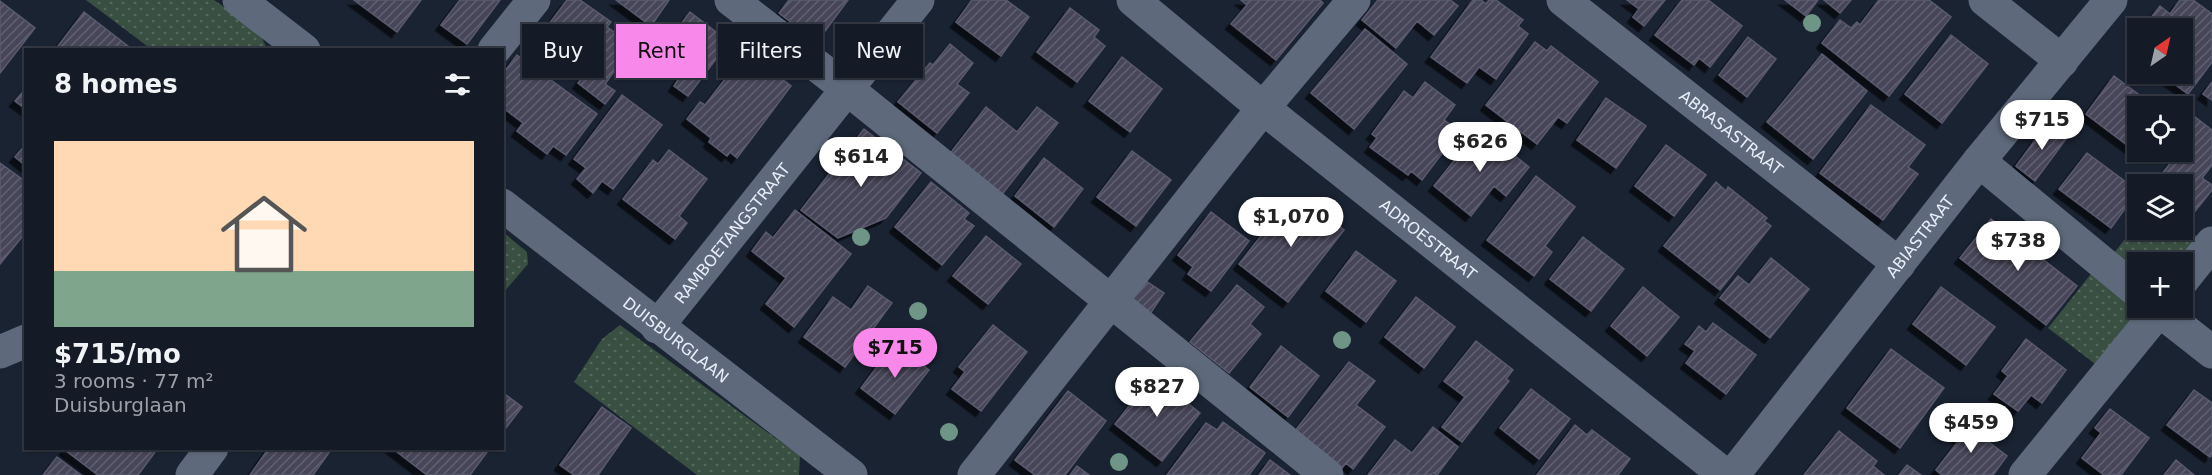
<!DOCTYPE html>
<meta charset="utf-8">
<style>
body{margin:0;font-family:"DejaVu Sans",sans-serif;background:#1d232e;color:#f1f3f6;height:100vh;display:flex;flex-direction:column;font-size:22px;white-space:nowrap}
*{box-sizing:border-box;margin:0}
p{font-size:20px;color:#9da1a7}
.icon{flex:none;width:33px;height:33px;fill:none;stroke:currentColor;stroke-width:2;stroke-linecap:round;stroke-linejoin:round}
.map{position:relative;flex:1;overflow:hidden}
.side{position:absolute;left:24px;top:48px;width:480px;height:402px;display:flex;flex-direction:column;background:#141a26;border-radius:0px;box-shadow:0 2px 4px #0004,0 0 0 2px #333843}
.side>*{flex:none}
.guide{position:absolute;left:522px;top:24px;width:570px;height:54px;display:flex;gap:12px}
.needle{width:39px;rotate:34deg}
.buttons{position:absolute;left:2127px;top:18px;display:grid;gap:12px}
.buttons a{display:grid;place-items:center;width:66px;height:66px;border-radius:0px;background:#141a26;box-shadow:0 2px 4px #0004,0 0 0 2px #333843;font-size:30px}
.price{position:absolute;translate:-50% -51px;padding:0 14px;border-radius:21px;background:#fff;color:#222;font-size:20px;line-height:39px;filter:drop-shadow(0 2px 3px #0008)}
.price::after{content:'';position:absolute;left:50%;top:36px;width:18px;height:14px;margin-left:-9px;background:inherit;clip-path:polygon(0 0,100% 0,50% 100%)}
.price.on{background:#f888ea;color:#111}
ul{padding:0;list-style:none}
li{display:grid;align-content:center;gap:12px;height:318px;padding:0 30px}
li+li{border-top:2px solid #333843}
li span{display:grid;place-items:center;height:186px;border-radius:0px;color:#555}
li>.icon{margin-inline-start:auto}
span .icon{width:108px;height:108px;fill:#fffc;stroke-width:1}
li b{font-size:26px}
h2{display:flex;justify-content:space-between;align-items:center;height:72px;padding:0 30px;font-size:26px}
.chip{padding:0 21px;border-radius:0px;background:#141a26;box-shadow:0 2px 4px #0004,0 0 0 2px #333843;font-size:21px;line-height:54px}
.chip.on{background:#f888ea;color:#111}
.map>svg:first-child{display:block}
</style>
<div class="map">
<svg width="2212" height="475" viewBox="0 0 2212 475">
<defs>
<pattern id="green-dots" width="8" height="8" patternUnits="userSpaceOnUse" patternTransform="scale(1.5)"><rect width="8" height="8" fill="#394f41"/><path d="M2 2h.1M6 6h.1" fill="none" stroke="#56695d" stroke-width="1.8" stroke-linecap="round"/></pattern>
<pattern id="building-hatch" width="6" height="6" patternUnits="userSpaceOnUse" patternTransform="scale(1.5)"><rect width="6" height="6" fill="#464558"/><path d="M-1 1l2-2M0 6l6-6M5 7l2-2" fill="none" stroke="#616071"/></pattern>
<filter id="shadow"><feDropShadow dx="-5.5" dy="5.5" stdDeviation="0" flood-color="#0009"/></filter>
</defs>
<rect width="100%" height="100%" fill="#1a2332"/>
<path fill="url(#green-dots)" d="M86,0H214L258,30L267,49H151Z
M2137,224L2138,230H2182L2183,225L2202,240L2182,262H2138L2137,281L2110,258Z
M503,232L527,252L528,264L503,293Z
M2091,274L2141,315L2099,367L2048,328Z
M620,325L800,456L799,475H697L574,382L602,339Z"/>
<path fill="url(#building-hatch)" stroke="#5a5a6e" stroke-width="1.5" filter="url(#shadow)" d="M354,0H421L397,32Z
M460,0H500L467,44L441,25Z
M567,0H580L611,22L607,27L633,45L605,84L615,91L605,104L578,83L587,71L540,36Z
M616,0H669L651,26Z
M789,0H848L817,42L779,13Z
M972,0H1006L1029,17L1001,56L956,22Z
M1241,0H1320L1323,3L1276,60L1231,24L1247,5Z
M1378,0H1450L1458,6L1434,35L1417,21L1396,48L1362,20Z
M1473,0H1481L1486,4L1489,0H1496L1523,20L1518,26L1528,34L1496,79L1479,67L1467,83L1431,57Z
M1627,0H1665L1644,26L1633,17L1639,9Z
M1682,0H1708L1742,26L1710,67L1699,58L1694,65L1655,35Z
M1785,0H1818L1806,16Z
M1824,0H1851L1840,13Z
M1879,0H1929L1951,17L1889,96L1822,43L1840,20L1851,28L1857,22L1860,25Z
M2180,0H2193L2212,14V62L2188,94L2161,74H2182V28H2143L2160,6L2170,14Z
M0,1L35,28L0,73Z
M1070,8L1099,30L1094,37L1105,46L1077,82L1037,52Z
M84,12L133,50H55Z
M690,12L729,42L688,96L674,86L684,71L660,52Z
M1365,29L1407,64L1354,129L1311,93Z
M1951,35L1988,64L1942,123L1905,94Z
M1748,37L1776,59L1747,97L1719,75Z
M1535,42L1547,51L1551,46L1598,82L1567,123L1558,117L1537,144L1486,105Z
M950,44L973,63L957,84L969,93L937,133L898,102L930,63L933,65Z
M746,52L791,86L737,158L730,152L727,156L709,142L711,138L687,119L700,102L705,105Z
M1822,54L1867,91L1813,159L1767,122Z
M517,55L597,114L566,155L553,146L547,154L517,131L523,123L502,107V75Z
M1122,57L1162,89L1130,132L1089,101Z
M2114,76L2154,106H2138V140L2131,148L2086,114Z
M1425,82L1455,105L1444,120L1459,131L1422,180L1411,171L1408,175L1370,147L1377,138L1372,134L1404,91L1413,98Z
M2212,82V100L2203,94Z
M26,88V109L15,101Z
M622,95L662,125L613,189L602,181L593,193L577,179L586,168L574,159Z
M1606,98L1646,126L1616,168L1577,140Z
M1871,105L1925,145L1908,167L1918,174L1883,220L1820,173Z
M986,107L1017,132L1037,107L1058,123L1000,197L948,156Z
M2186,110L2212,130V165L2202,178L2212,185V190L2188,220L2182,215V184H2154L2176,156L2171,152H2182V114Z
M2049,121L2069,135L2035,181L2016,166Z
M1480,128L1529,167L1506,196L1494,186L1471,216L1434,186Z
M864,129L921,173L886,218L838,238L801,210Z
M26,144V166L15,157Z
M1666,145L1706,175L1674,216L1635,186Z
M669,150L707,179L679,216L687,223L675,239L623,199L653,160L658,164Z
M1132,151L1171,180L1136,226L1097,197Z
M2087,153L2138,191L2111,228L2059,189Z
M1044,158L1083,189L1054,227L1015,196Z
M0,163L26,182V232L0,264Z
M1536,176L1575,207L1545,246L1552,252L1534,276L1487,240Z
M931,182L969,213L964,219L974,226L942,265L895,227Z
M1716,182L1726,191L1728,187L1767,218L1764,221L1771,226L1720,290L1664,246Z
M1289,200L1299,207L1305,200L1344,230L1288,302L1239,264Z
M795,210L851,254L794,327L766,304L786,278L752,251L766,232L773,238Z
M1211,212L1249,241L1211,291L1188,274L1193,267L1178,255Z
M1991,219L2077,286L2046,325L1960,258Z
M986,236L1021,264L988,304L953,276Z
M1583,237L1624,269L1591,311L1550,279Z
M1356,251L1396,281L1366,322L1326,291Z
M1771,258L1809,289L1770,338L1720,298L1738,276L1749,285Z
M1143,279L1164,293L1150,314L1129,299Z
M1237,285L1264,307L1250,324L1261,334L1229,373L1190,342Z
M868,286L892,303L845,367L804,337L833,297L851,310Z
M1643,287L1679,317L1647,356L1611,326Z
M1941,287L1995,327L1966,365L1913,324Z
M1416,297L1455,327L1424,368L1385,337Z
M1713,323L1756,355L1726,394L1686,363L1695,351L1685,344L1699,326L1706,332Z
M993,325L1027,352L981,411L952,389L965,372L959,367Z
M2026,339L2066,370L2042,403L2031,395L2018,411L1994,394L2008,376L2002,371Z
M1476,341L1513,370L1506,379L1509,381L1462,442L1442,427L1465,397L1444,381Z
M894,344L929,370L895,414L861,388Z
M1281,346L1319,376L1288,417L1250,387Z
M1891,349L1944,388L1900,448L1847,408Z
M1349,362L1375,381L1356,405L1385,427L1353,469L1346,463L1342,468L1294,432Z
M1153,375L1200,413L1162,461L1115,424Z
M1531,389L1570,419L1539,459L1500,428Z
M2194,390L2212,403V455L2210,457L2167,425Z
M1068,391L1106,421L1065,475H1035L1015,460Z
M502,392L522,407L502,433Z
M602,407L631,428L598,475H574L560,465Z
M2110,409L2149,438L2121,475H2104L2082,458L2101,433L2095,428Z
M1957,418L2007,456L1993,475H1942L1936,470L1960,439L1948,430Z
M1223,422L1265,453L1249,475H1167L1206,423L1217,430Z
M1575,425L1587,435L1592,430L1630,459L1618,475H1537Z
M1433,427L1458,447L1437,475L1433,473L1431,475H1368L1395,440L1412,453Z
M1839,431L1877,461L1873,466L1884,475H1804Z
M66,448H158L138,475H98L65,450Z
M269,448H327L330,451L313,475H250Z
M392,448H490L470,475H427Z
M57,457L81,475H43Z
M1270,460L1290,475H1259Z
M2176,460L2194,475H2164Z
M1907,465L1921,475H1899Z
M1077,466L1089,475H1070Z"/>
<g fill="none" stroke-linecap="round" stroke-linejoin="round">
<g stroke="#5e697b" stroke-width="33">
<path d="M239,0L304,50"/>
<path d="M731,0L846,88L1327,475"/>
<path id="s1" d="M1133,0L1263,108L1725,475"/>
<path id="s2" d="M1563,0L1899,264"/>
<path d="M1985,0L2062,61"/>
<path d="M494,50L534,0"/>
<path d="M1979,161L2138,292"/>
<path id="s3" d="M502,205L851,475"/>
<path d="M2182,281L2212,243"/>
<path d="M2156,308L2212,352"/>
<path id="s4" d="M657,327L918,0"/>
<path d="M0,352L26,341"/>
<path d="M192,475L212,448"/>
<path d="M974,475L1263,108L1354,0"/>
<path id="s5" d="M1733,475L1979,161L2111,0"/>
<path d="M2025,475L2161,308"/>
</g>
</g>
<g fill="#6e9586">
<circle cx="1812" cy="23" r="9"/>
<circle cx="861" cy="237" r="9"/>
<circle cx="918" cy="311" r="9"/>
<circle cx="1342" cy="340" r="9"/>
<circle cx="949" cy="432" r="9"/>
<circle cx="1119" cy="462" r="9"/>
</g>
<g text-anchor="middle" stroke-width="6" stroke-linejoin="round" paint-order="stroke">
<g font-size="16" fill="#e8eef9" stroke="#1a2332">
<text dy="6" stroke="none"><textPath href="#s2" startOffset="214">ABRASASTRAAT</textPath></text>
<text dy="6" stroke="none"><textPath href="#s4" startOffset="120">RAMBOETANGSTRAAT</textPath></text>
<text dy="6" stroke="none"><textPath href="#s5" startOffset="303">ABIASTRAAT</textPath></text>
<text dy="6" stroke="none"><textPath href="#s1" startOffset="380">ADROESTRAAT</textPath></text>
<text dy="6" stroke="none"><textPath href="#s3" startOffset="220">DUISBURGLAAN</textPath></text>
</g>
</g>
</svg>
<div class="buttons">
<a><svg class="needle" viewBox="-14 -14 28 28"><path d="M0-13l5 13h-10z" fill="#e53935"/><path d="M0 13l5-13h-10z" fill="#9da1a7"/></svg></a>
<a><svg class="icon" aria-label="locate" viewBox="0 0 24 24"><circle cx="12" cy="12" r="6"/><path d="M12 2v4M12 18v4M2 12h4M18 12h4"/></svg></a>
<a><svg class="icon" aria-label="layers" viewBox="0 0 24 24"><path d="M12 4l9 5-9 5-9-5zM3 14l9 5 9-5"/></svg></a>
<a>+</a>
</div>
<b class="price" style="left:2042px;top:151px">$715</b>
<b class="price" style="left:1480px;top:173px">$626</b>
<b class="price" style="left:861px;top:188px">$614</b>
<b class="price" style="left:1291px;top:248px">$1,070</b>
<b class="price" style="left:2018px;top:272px">$738</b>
<b class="price on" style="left:895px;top:379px">$715</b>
<b class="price" style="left:1157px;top:418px">$827</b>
<b class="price" style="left:1971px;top:454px">$459</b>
<div class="guide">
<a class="chip">Buy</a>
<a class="chip on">Rent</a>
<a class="chip">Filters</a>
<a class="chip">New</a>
</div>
<section class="side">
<h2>8 homes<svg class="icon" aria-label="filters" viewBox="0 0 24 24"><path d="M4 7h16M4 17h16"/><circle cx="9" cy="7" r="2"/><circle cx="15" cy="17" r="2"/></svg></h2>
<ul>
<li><span style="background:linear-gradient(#ffd9b3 70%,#7fa58c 0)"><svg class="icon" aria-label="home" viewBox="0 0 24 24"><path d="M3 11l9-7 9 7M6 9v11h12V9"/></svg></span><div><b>$715/mo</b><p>3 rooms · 77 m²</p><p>Duisburglaan</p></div></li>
</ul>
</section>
</div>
